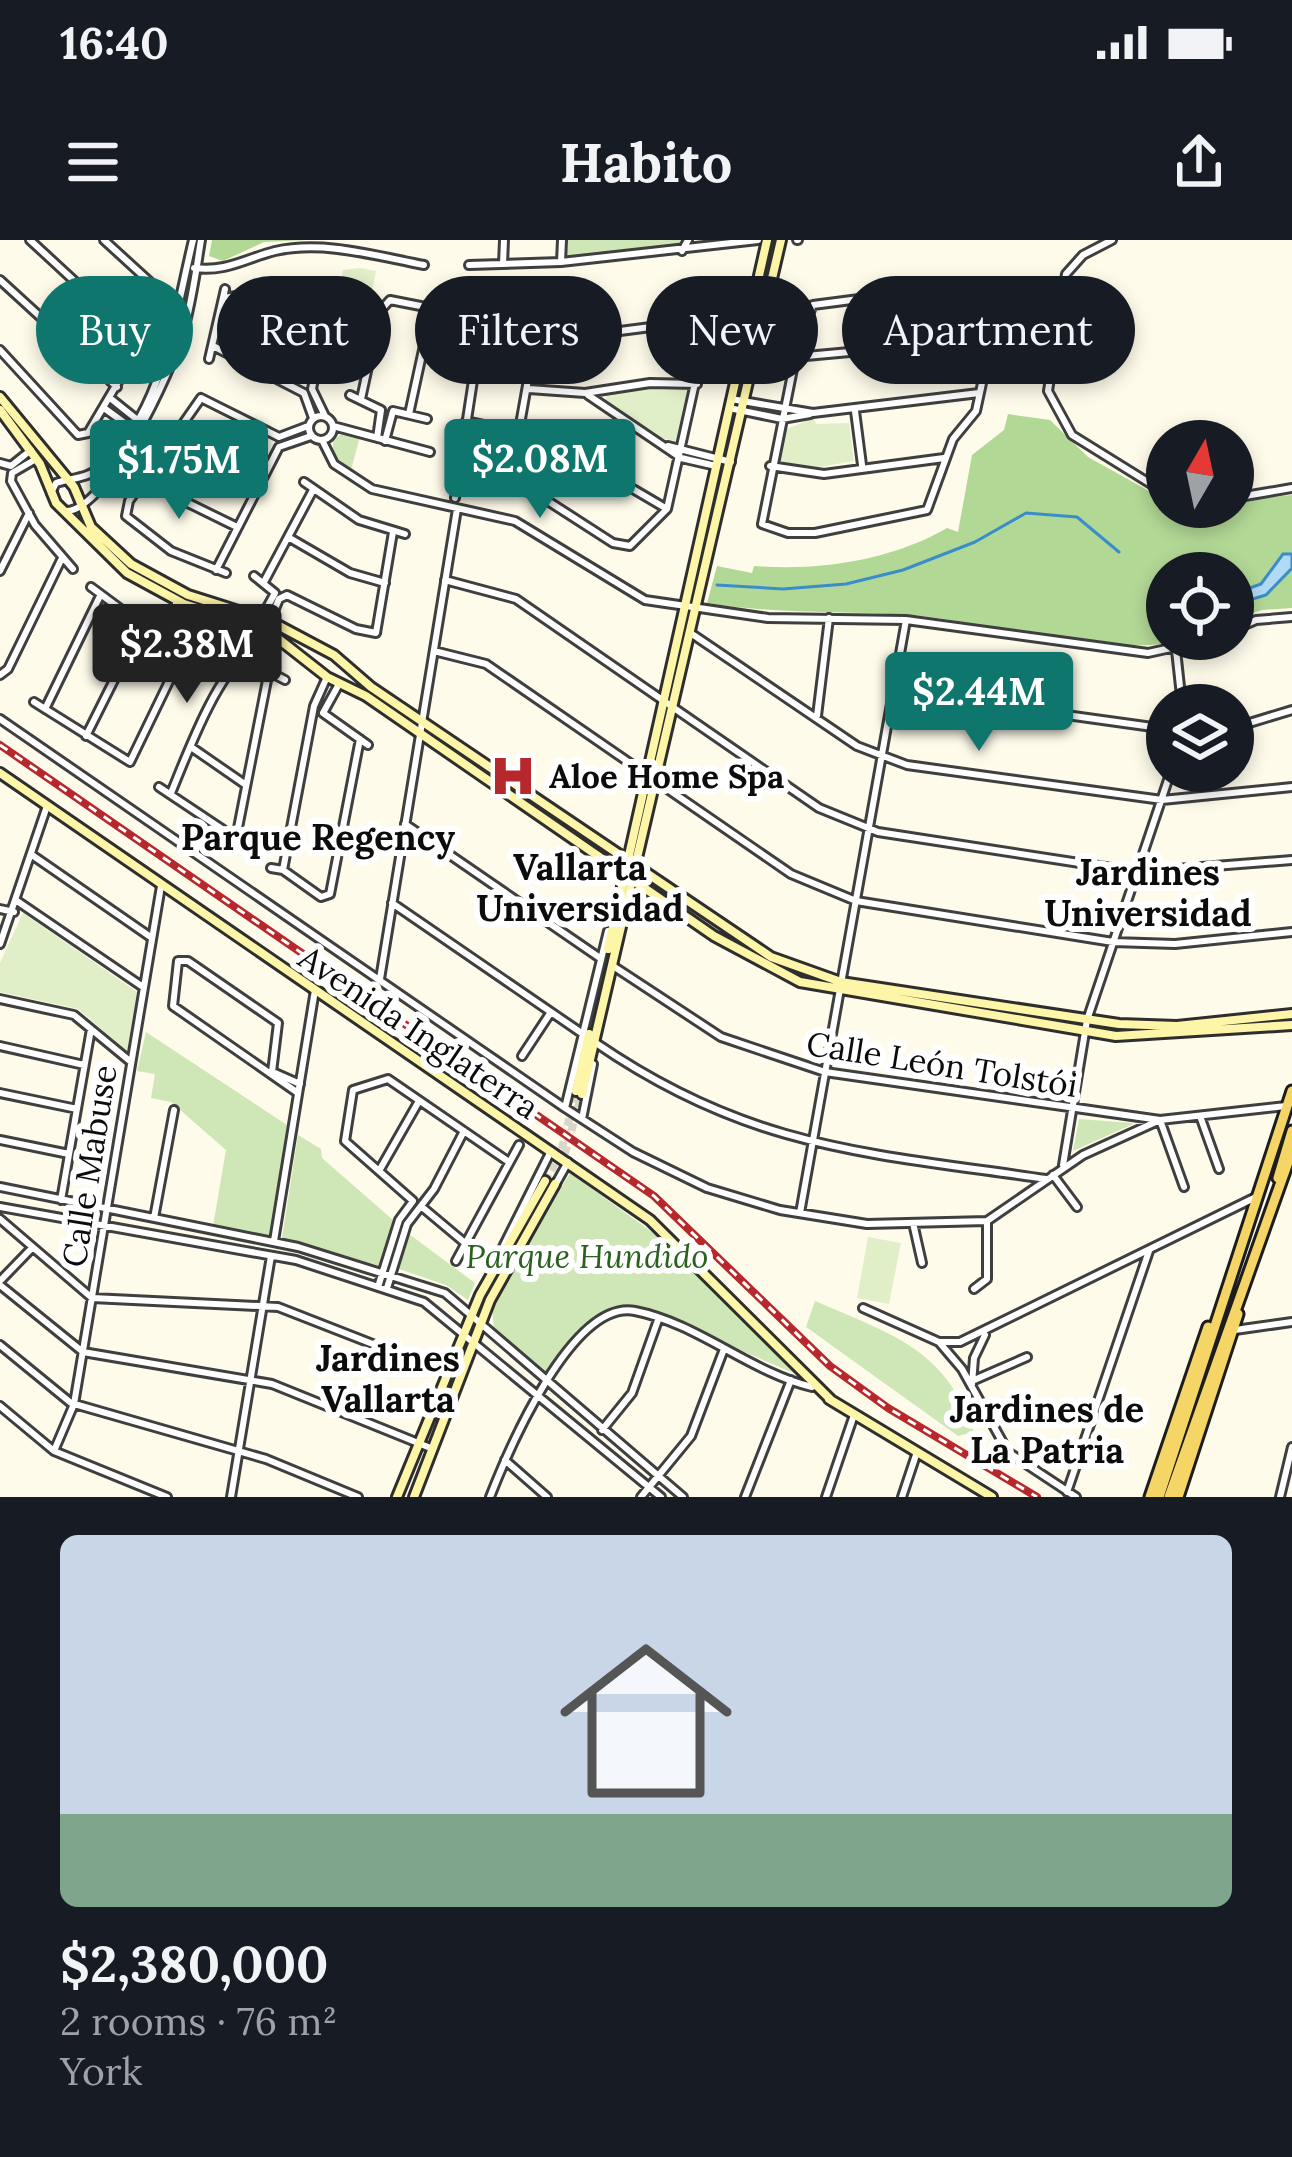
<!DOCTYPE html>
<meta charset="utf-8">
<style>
body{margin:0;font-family:Lora,serif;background:#20242c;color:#f1f3f6;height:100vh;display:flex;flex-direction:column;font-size:45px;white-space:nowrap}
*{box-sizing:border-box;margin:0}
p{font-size:39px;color:#9ea1a6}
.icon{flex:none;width:66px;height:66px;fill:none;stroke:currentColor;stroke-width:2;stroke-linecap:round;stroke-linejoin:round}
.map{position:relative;height:1257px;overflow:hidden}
.drawer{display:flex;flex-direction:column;background:#171b24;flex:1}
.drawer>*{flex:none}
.banner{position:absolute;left:36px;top:36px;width:1221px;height:108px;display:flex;gap:24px}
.needle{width:78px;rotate:9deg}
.tools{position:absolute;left:1146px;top:180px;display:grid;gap:24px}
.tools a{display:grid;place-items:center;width:108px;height:108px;border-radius:50%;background:#171b24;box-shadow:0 6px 18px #0003;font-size:60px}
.price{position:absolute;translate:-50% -102px;padding:0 27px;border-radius:12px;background:#0f766e;color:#fff;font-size:39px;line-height:78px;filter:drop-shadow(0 3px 6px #0008)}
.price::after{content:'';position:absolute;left:50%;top:72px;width:36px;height:27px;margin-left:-18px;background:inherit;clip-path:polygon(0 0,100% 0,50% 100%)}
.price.active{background:#222;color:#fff}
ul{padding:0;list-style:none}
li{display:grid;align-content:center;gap:24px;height:636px;padding:0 60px}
li span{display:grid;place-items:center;height:372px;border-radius:18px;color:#555}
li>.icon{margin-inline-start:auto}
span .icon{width:216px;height:216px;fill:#fffc;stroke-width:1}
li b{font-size:51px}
.pill{padding:0 42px;border-radius:54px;background:#171b24;box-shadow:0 6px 18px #0003;font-size:42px;line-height:108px}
.pill.active{background:#0f766e;color:#fff}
.status{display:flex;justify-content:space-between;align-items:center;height:84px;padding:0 60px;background:#171b24;direction:ltr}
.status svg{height:33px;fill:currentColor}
header{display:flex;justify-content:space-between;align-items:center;height:156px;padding:0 60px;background:#171b24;font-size:54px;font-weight:700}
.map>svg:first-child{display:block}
</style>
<div class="status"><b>16:40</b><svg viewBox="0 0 49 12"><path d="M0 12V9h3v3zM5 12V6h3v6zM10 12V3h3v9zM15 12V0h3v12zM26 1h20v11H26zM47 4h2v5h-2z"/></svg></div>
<header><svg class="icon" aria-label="menu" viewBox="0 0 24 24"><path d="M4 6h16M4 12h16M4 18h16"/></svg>Habito<svg class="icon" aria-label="share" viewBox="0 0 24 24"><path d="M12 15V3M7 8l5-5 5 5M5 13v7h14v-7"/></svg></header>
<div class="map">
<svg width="1292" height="1257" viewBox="0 0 1292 1257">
<rect width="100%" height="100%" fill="#fefbeb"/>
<path fill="#cfe7b6" d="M567,0H684L677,9L566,19Z
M341,194L360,197L351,230L333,214V200Z
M146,792L287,885L271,996L213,986L226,910L171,862L151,858L155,834L137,831Z
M1079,879L1132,883L1133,884L1073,911Z
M298,895L321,909L322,918L393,980L380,1026L282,998Z
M570,933L681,1013L793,1133L653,1072L624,1066L597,1075L545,1134L494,1090L492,1067Z
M409,994L475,1043L468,1060L446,1045L399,1029Z
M815,1061C890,1094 945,1107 974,1192L958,1196L806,1087Z"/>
<path fill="#b2d896" d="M212,0H306L264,2L223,21L209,16Z
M1008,174L1050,180L1088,217L1167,261V267H1233L1245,260L1292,255V368L1262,370L1233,380V333H1167V399H1183C1126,421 976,379 909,375C840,371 774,374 707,363L717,326L752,333L754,326C818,331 890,321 947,288L958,292L972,215L1004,190Z"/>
<path fill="#e0efc8" d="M360,28L376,31L370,63L338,62L343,30Z
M640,146H692L679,202L662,198L605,161L608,152Z
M814,178L816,184L849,183L854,221L808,229L776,223L784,190Z
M23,673L137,752L127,811L78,769L0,752V723Z
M868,997L901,1003L889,1064L857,1058Z"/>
<path fill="#b1daf4" stroke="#3a8dc9" stroke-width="3" d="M1283,314H1292V328L1266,355L1233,365V354L1261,344Z"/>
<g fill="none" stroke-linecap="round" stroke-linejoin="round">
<path stroke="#3a8dc9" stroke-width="3" d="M717,345L783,349L846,344L903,330L975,302L1026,273L1077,277L1119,312"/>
<path stroke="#dad7ca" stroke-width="8" stroke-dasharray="8 4" stroke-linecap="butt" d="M558,937L582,854
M545,941L561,912L576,851"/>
<g stroke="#3f3f3f" stroke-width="12">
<path id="street" d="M30,0L137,99
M104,0L151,43L132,114
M797,0H798
M1112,0L1083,15L1066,34L1048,151L1072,195L1167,254
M682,11L688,0
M561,22L562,0
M503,24L504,0
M469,25L561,22L758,0
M194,28C227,32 244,19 275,11C324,0 376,16 424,25
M0,40L117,147
M990,42L1002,50L976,171L953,199L927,270L815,293H788L762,284L800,94L813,65Z
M224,58L317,42L331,50L312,149L325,176
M147,69L176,79
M144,79L173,90
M480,93L581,96L713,79
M213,106L304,153L313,178
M0,110L78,195L88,193L121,137
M795,117L992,99
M209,119L225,49
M264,133L282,49
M529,149L585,153L650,143L697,144
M350,155L381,170L377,198
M588,155L681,218L716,226
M110,158L135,178
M361,159L380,71L390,60L446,71
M731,159L813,173L979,153
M104,168L130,187
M729,168L782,179L810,174
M855,171L862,225
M409,174L433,64
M309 188a12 12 0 1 1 24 0a12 12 0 1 1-24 0Z
M466,181L548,199L667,269
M333,186L430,212
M519,190L536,95
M176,193L260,244
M322,200L334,224L372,249L515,281L645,360L768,378L906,380L1148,413L1212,399
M385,201L393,171L427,179
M668,206L731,222
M36,219L12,233L11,241L35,285L73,329
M0,223L11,226L31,210
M770,226L824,234L944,218
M149,233L186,262L237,287
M458,235L537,254L613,303L630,306L667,269L717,44
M304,242L359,280L405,294
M51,253L56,243C71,238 89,238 101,227C163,173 175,74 193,0
M455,258L485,62
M1233,258L1292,248
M66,271C108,270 171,131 183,93C192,63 196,31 201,0
M288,297L350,333L385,343
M216,330L279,207L311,196
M0,331L29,273
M226,333L171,311L126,276L129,261L201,158L279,197L308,186
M254,336L275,353L259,382
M445,340L516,359L819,568L878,592L1138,632L1292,620
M264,342L313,250
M91,347L122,370L166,393L177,361
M190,366L178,393L203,403
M270,381L279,359L287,355L356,389L376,393L393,292
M1233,390L1256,380L1292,377
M692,394L857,506L907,525L1162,560L1292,547
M224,408L285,440
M1176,410L1182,465
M434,411L486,424L791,634L856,661L1113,702L1175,704L1292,692
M253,420L269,391
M264,427L278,399
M0,435L8,429L62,318
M339,444L323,473L368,505
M893,451L1167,489
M34,462L130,522L189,400
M45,469L100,356
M817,476L829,378
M0,479L565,868L633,912L707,948L780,970L867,984L987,981L1083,915L1160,880
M1233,488L1292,470
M86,496L143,382
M191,507L246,545
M159,547L228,593H237L269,430
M171,553C184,522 218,430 246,417
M405,584L600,718
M32,615L152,698
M271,628L283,630L321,657L330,654L360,499
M283,630L314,466L327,437
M17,661L143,747
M392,663L583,794
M0,669L14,672
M0,704L47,566
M613,726L721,797L825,832L1160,880L1286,866
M380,739L457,269
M0,759L74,775L131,822
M596,803C750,909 868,913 1046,939
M0,806L84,825
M522,816L551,772
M272,832L278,783L188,721H178L173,766L298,853
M275,833L300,844
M0,853L77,869
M565,868L608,691
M1200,876L1219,929
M582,879L593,824
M1160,880L1184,947
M0,900L69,914
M1063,925L1087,780L1171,531
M379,931L419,861
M1053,935L1077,967
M0,947L298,1007L445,1053L683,1257
M554,947L568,922
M61,960L91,789
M0,967L296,1020L424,1062L661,1257
M422,967L465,1003
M800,973L906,380
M154,978L174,870
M0,979L92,1058L278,1067L447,1133
M913,983L922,1023
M274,1001L315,750
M499,1015L551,911
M456,1021L519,905
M0,1041L30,1010
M0,1045L83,1112L272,1144L433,1209
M378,1047L399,980L413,961L345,901L353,850L388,839L509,922
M387,1048L407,984L434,949L464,891
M974,1049L987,1039V981
M863,1068L939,1102H960L1256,957
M1235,1090L1292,1082
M939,1102L962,1129L1008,1212L1076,1257
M0,1105L71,1163L266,1219L358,1257
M972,1141L1027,1117
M972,1144L974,1118L985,1095
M0,1166L54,1211L167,1257
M602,1190L632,1153L658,1080
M54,1211L74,1164L161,646
M505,1220L547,1257
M1067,1252L1149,1011
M231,1257L271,1016
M490,1257C508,1211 572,1059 635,1071C697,1083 750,1132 812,1147
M641,1257L691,1196L724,1109
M745,1257L791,1140
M826,1257L854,1175
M902,1257L917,1212
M1280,1257L1292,1207"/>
</g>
<g stroke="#2e2e2e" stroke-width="14">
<path id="secondary" d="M0,157L74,247L91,287L131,324L188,355L270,381L334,415L371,447L771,717L841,742L1119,784L1177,786L1292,774
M0,170L40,224L56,263L127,333L184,364L267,390L327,437L366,456L714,696L800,742L1116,796L1292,785
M0,533L650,980L831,1160
M608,709L767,0
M576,851L589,794
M582,854L781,0
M829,1159L992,1257
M397,1257L480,1055L545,941
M414,1257L490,1060L555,944"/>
</g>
<g stroke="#1d1d1d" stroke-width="15">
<path id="primary" d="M1278,938L1292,891
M1150,1257L1208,1087
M1159,1257L1292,851
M1169,1257L1292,911
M1178,1257L1238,1074"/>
</g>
<use href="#street" stroke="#fff" stroke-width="6"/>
<use href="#secondary" stroke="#fdf5a8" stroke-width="8"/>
<use href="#primary" stroke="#f5d565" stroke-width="9"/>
<g stroke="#b7282c" stroke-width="8">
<path id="rail" d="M0,505L654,956L830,1126L888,1168L1037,1257"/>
</g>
<use href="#rail" stroke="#fff" stroke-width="3" stroke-dasharray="9" stroke-linecap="butt"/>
</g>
<defs>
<g id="hospital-bare" transform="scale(3.6)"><path d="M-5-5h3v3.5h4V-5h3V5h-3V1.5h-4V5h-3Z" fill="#b7282c" stroke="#fff" stroke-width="2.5" paint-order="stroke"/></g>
</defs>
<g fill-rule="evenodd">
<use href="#hospital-bare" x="513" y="536"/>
</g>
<g text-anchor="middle" stroke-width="12" stroke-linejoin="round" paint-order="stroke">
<g font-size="33" font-weight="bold" fill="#0c0c0c" stroke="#fff" text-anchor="start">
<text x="549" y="548">Aloe Home Spa</text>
</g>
<g font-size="33" fill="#0c0c0c" stroke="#fff">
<text transform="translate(419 792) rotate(34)" y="12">Avenida Inglaterra</text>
<text transform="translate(942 824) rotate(9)" y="12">Calle León Tolstói</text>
<text transform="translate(89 926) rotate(-81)" y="12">Calle Mabuse</text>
</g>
<g font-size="33" font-style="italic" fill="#2b611e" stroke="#fff">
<text x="587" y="1028">Parque Hundido</text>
</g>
<g font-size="36" font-weight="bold" fill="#0c0c0c" stroke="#fff">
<text x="318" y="610">Parque Regency</text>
<text x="580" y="640">Vallarta<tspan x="580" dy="41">Universidad</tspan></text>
<text x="1148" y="645">Jardines<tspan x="1148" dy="41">Universidad</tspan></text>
<text x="388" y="1131">Jardines<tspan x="388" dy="41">Vallarta</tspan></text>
<text x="1047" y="1182">Jardines de<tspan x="1047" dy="41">La Patria</tspan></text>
</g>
</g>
</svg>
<div class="tools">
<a><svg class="needle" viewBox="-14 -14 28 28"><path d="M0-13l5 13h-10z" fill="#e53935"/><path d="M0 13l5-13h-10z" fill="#9ea1a6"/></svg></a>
<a><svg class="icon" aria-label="locate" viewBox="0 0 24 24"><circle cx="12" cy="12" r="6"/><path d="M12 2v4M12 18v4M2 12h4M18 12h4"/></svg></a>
<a><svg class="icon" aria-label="layers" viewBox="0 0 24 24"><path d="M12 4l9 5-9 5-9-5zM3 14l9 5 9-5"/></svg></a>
</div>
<b class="price" style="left:540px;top:281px">$2.08M</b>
<b class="price" style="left:179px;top:282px">$1.75M</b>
<b class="price active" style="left:187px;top:466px">$2.38M</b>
<b class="price" style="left:979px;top:514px">$2.44M</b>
<div class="banner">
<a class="pill active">Buy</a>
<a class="pill">Rent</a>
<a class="pill">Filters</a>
<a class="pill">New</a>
<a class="pill">Apartment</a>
</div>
</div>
<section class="drawer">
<ul>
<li><span style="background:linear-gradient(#c9d6e8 75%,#7fa58c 0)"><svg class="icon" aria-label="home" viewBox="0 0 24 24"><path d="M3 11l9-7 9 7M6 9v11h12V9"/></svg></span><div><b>$2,380,000</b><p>2 rooms · 76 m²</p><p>York</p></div></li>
</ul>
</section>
